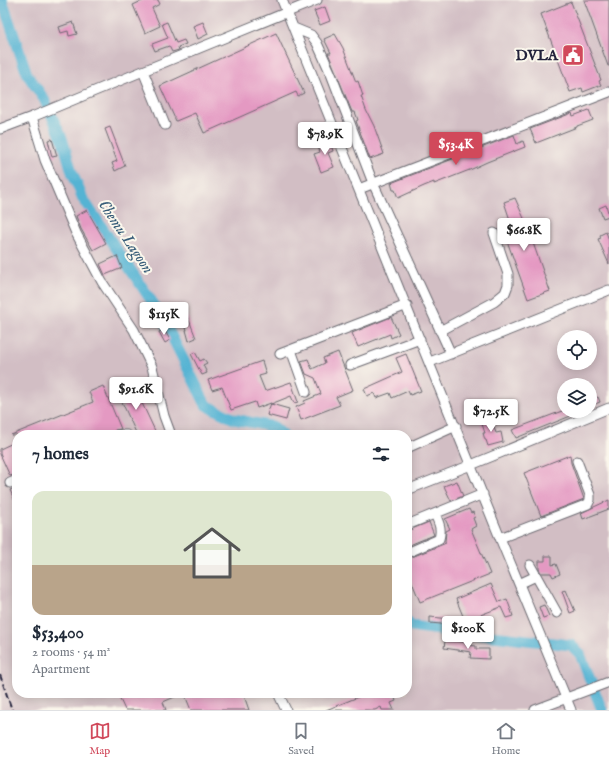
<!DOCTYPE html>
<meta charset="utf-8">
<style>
body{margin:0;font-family:"IM FELL English",serif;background:#f2f2f3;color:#1f2937;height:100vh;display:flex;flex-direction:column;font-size:15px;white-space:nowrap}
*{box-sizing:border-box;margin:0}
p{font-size:13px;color:#747a83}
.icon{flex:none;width:22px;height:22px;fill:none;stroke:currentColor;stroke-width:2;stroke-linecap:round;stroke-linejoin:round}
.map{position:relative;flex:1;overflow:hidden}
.drawer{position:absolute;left:12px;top:430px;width:400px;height:268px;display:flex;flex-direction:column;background:#fff;border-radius:16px;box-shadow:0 2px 10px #0003}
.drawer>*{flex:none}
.fabs{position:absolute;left:557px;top:330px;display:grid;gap:8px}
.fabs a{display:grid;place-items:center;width:40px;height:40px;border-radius:50%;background:#fff;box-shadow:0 2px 10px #0003;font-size:20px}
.price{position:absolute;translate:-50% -34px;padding:0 9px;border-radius:4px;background:#fff;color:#222;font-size:13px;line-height:26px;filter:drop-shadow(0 1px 2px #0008)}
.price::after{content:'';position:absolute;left:50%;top:24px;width:12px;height:9px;margin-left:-6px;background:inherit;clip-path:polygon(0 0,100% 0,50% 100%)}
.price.active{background:#d1495b;color:#fff}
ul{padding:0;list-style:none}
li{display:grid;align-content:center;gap:8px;height:212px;padding:0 20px}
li+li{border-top:1px solid #e0e1e3}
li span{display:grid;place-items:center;height:124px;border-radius:12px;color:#555}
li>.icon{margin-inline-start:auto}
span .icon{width:72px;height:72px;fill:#fffc;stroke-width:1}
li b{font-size:17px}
h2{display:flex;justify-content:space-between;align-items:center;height:48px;padding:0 20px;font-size:17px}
.menu{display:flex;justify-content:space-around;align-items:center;height:56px;border-top:1px solid #e0e1e3;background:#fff;font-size:11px;color:#747a83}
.menu a{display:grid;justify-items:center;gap:2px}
.menu .active{color:#d1495b}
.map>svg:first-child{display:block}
</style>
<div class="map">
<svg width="609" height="710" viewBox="0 0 609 710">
<rect width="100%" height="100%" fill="#fbf7ec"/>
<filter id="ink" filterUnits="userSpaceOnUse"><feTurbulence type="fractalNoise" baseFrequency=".025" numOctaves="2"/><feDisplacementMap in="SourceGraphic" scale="8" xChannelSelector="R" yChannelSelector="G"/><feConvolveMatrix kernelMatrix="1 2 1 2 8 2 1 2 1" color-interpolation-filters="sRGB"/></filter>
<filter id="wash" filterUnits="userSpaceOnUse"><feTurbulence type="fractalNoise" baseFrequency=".012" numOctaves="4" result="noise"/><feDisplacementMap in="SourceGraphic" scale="16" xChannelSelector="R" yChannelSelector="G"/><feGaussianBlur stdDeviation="0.9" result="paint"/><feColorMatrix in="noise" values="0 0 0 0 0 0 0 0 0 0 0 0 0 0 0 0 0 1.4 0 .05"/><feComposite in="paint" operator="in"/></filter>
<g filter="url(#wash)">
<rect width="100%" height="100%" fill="#efe9cf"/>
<path fill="#d2bec4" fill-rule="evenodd" d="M0,0H609V710H0ZM564,337H590V363H564ZM564,385H590V411H564ZM17,435H407V693H17Z"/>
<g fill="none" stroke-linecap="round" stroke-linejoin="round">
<path stroke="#54b3d3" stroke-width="11" d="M2,0L27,74L44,99L62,138L72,172L83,199L161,315L206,405L234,419L274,427L283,435
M407,622L411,626L439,630L571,645L580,654L602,710"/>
</g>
<g id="blocks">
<path fill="#e499c2" d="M144,0H158L160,4L152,8L160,26L145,33L133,5Z
M584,0H609V66H608Z
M571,2L601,80L599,81L601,85L583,92L582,88L570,92L541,14Z
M325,7L330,21L320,25L314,11Z
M73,22L77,34L69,36L68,31L61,33L59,27Z
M167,22L176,43L184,40L186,44L178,47L179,50L172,52L169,46L155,51L152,44L168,38L162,24Z
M203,22L208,34L198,39L193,26Z
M276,33L304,93L298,96L296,92L204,133L195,113L176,121L160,86Z
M335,34L343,48L356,82L358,81L363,96H361L366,110L374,126L384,154L370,159L356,121L358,120L355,112H352L328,53H331L324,39Z
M589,110L593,120L577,126V127L536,143L530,129L572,113L573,116Z
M110,127L125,166L115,171L112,163L117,161L105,129Z
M514,135L517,144L523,141L525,147L487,162L472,169L434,184V182L424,186L398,198L395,190H393L391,183Z
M328,136L333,151L328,153L334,167L321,172L314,154L320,152L318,147L325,144L322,138Z
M52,139L57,156L52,157L48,140Z
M515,198L526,223L550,291L528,299L502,227L511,223L504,202Z
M606,205L609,216L603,218L599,208Z
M87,210L106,243L93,250L81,229L76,216Z
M606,232L609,240V264L598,239L601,238L600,235Z
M117,256L122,268L105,275L100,264Z
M183,310L189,320L196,338L189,341L186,330H187L185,326L187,325L179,313Z
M391,317L399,334L391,338L390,334L358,347L352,333Z
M164,329L170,340L165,343L159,332Z
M195,352L200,361L204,359L207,363L203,365L207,373L202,375L191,354Z
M338,352L353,390L336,397L340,405L301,420L296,407L305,403L304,401L321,394L315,378L306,374L301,361L308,359L312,369L325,363L323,358Z
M406,354L421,391L410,395L408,391L392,398L390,393L376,398L374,393L367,396L364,389L402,372L396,358Z
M262,361L266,374L259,376L265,391L291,382L298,402L294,403L291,396L271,404L289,409L286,420L267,415L271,403L257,408L255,402L231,410L222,387L212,390L208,380Z
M133,384L157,435H137L117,391Z
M103,386L121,429L115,430L112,435H11L93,402L89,392Z
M598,397L600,402L590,406V400Z
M562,411H583L516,438L512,430Z
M491,418L496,433L501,432L503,442L488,446L486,440H485L483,433H485L481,421Z
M15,442L17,446V474L10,476L0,454V449Z
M570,455L571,463L584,499L541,516L524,473Z
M457,481L463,496L451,501L444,486Z
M17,487V506L10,490Z
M609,500V509L583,519L581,513Z
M469,509L471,513L473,512L475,517L473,518L476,526L471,529L490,574L420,602L407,570V559L446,543L445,541L446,531L450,529L445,519Z
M429,522L434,535L407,546V531Z
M545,556H552V565L556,564L560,574L553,577L551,573H541L539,569V561H545Z
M491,584L499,602L507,599L513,616L506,618L501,607L465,621L456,599Z
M566,590L575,611L570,613L562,591Z
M544,605L549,616L543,618L539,607Z
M430,617L463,620L462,626L430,623Z
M445,641L466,642V645L476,646V649H489V659L470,658L471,652L444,648Z
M117,693H184L163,702L166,710H125Z
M184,693H243L249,710H191Z
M368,693H393L396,701L391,703L394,710H382L381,707L375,710H326Z"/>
</g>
</g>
<g filter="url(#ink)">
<use href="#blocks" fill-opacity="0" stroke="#6a686f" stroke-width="1"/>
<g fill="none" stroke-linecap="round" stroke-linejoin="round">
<g stroke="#6a686f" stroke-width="11">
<path id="minor" d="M282,0L500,538L571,710
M294,28L311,35L317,43L331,74L373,183L451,354
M143,71L165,125
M32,117L45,160L76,233L102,282L134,330L152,367L164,416L171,435
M0,129L32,117L143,71L317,0
M359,189L609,92
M440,331L494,302L505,293L508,285V274L494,233
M291,350L306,392
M280,354L407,305
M430,362L609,290
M350,365L420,339
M118,435H127
M407,448L456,426
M10,483L17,480
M407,490L471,465L609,408
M407,525L483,494
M500,538L588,504L590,500V495L577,461
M407,553L439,539C442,529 439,523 435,514
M530,565L557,613
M519,584L536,576
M278,693L286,710
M535,710L609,682"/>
</g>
<use href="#minor" stroke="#fff" stroke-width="9"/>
<path stroke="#22223b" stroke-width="2" stroke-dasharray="6 3" stroke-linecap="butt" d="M0,675L12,710"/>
</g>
</g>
<defs>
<g id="civic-square" transform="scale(1.15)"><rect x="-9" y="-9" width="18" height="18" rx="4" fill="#d1495b" stroke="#fbf7ec"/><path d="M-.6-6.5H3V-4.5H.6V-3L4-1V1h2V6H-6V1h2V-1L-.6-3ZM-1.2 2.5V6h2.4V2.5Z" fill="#fff"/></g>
</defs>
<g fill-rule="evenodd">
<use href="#civic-square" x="573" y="55"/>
</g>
<g text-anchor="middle" stroke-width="4" stroke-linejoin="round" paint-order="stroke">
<g font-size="15" font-weight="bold" fill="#22223b" stroke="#fbf7ec" text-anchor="end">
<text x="558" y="60">DVLA</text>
</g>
<g font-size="16" font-style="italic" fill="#365c78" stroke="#fbf7ec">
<text transform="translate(127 236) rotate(56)" y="6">Chemu Lagoon</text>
</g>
</g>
</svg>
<div class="fabs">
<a><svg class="icon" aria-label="locate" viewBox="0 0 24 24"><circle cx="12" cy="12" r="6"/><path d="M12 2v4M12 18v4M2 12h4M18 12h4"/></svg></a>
<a><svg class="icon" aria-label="layers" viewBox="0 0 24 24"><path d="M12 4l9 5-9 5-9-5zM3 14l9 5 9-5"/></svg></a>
</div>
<b class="price" style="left:325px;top:156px">$78.9K</b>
<b class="price active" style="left:456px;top:166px">$53.4K</b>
<b class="price" style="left:524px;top:252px">$66.8K</b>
<b class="price" style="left:164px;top:336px">$115K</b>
<b class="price" style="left:136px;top:411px">$91.6K</b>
<b class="price" style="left:491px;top:433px">$72.5K</b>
<b class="price" style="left:468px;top:650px">$100K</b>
<section class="drawer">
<h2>7 homes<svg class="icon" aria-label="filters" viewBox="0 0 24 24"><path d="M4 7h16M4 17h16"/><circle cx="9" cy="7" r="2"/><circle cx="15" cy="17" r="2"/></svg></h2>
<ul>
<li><span style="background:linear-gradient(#dfe7d0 60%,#b9a48a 0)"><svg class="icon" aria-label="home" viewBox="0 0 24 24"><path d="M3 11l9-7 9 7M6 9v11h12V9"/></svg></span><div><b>$53,400</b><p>2 rooms · 54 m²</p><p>Apartment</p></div></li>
</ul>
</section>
</div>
<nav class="menu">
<a class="active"><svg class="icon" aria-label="map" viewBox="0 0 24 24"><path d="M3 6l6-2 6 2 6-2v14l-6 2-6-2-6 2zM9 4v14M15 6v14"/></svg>Map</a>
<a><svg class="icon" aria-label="saved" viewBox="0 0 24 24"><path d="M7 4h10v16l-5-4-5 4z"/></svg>Saved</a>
<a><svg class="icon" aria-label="home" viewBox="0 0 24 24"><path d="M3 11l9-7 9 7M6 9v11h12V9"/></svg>Home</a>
</nav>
